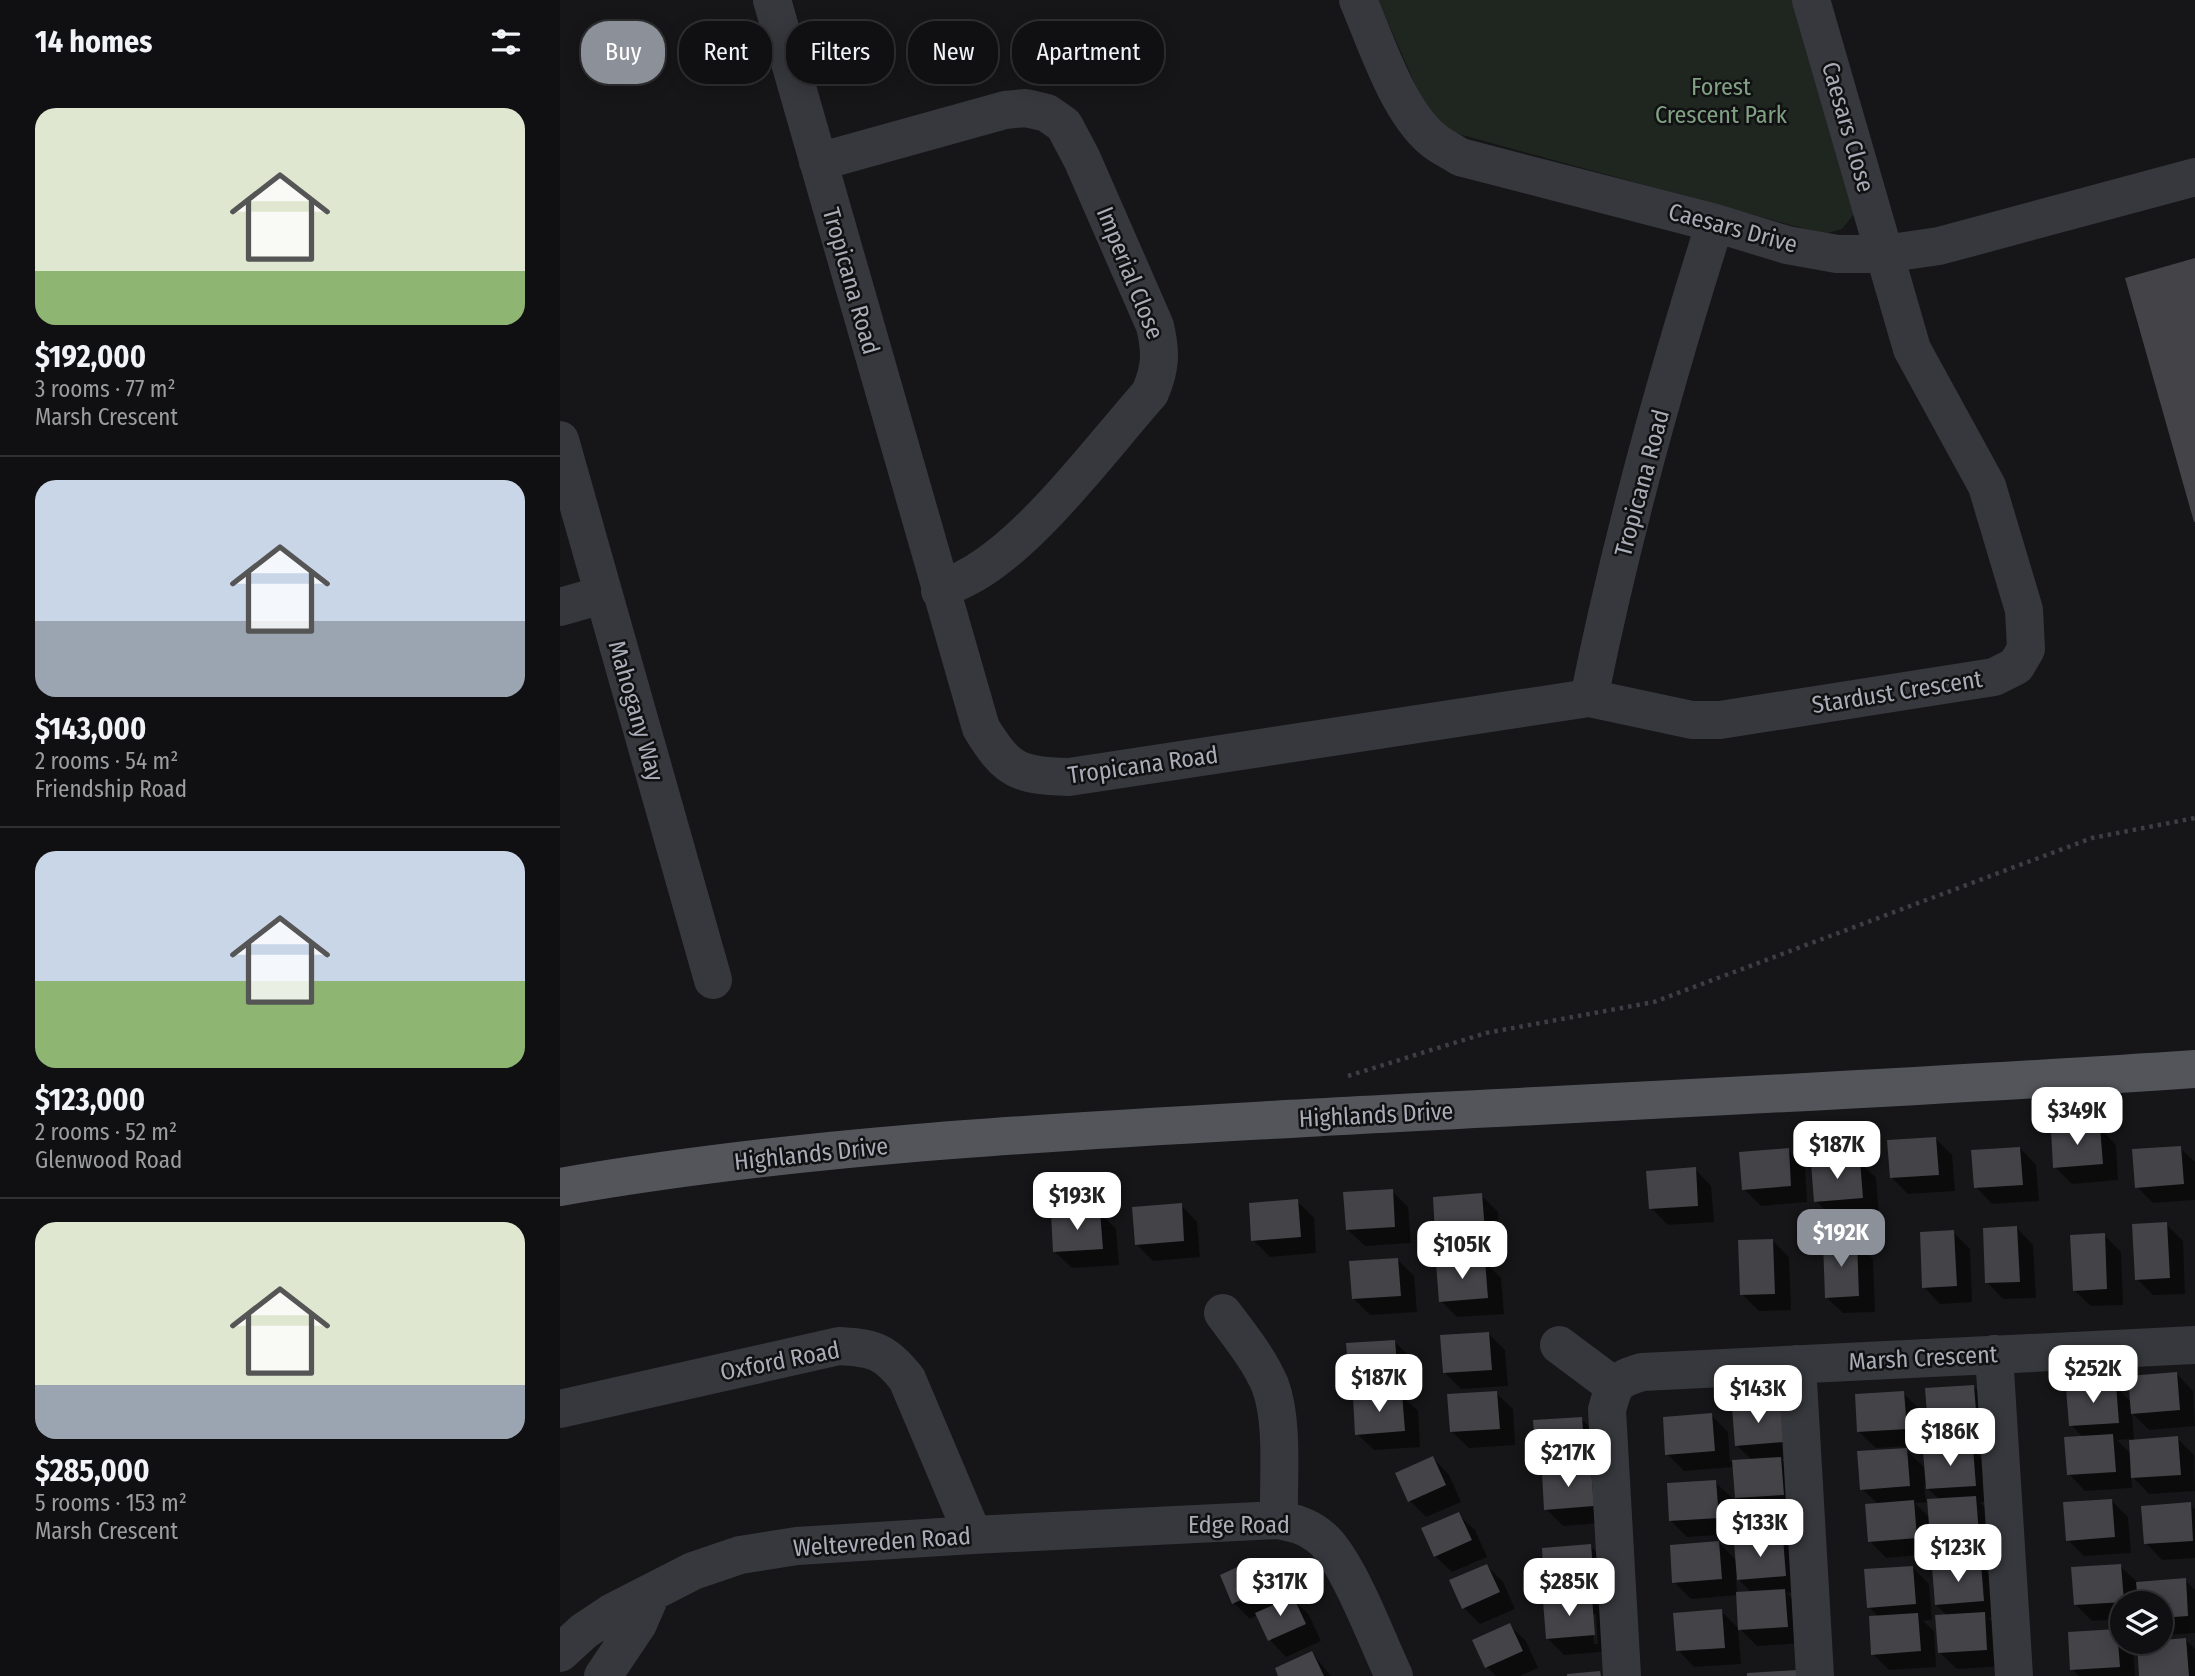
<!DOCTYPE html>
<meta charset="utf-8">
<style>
body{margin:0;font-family:"Fira Sans Condensed",sans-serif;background:#1e1e20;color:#f1f3f6;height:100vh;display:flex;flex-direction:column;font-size:26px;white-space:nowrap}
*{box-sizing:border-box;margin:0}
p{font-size:23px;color:#9c9d9f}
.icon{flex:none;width:38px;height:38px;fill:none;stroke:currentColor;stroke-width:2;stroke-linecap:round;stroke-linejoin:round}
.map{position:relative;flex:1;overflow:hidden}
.sheet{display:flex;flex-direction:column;background:#101012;width:560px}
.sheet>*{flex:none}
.top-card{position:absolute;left:21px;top:21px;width:665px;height:63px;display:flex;gap:14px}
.controls{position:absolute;left:1550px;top:1591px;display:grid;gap:14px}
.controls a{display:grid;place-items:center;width:63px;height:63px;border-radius:50%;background:#101012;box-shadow:0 4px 18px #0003,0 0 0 2px #303032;font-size:35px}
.price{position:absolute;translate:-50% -60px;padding:0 16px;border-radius:14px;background:#fff;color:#222;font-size:23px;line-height:46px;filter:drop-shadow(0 2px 4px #0008)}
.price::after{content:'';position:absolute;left:50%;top:42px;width:21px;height:16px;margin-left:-10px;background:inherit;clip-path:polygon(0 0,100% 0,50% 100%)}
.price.current{background:#8c9099;color:#fff}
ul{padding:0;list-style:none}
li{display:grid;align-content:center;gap:14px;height:371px;padding:0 35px}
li+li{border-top:2px solid #303032}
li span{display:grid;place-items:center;height:217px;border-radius:21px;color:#555}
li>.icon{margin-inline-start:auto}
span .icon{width:126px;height:126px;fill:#fffc;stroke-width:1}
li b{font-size:30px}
h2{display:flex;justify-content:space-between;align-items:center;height:84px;padding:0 35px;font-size:30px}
.pill{padding:0 24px;border-radius:28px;background:#101012;box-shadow:0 4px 18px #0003,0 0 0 2px #303032;font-size:24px;line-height:63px}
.pill.current{background:#8c9099;color:#fff}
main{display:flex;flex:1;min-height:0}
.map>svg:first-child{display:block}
</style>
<main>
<section class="sheet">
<h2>14 homes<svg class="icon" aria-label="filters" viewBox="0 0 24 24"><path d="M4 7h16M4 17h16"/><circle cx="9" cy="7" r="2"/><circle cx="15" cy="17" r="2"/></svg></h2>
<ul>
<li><span style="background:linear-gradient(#dfe7d0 75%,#8fb573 0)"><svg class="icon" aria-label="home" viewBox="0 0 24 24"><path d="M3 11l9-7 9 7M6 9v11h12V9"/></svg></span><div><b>$192,000</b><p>3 rooms · 77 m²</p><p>Marsh Crescent</p></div></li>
<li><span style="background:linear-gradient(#c9d6e8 65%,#9aa5b1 0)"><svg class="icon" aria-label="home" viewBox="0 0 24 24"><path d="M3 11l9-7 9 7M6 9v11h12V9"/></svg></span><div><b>$143,000</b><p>2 rooms · 54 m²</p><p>Friendship Road</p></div></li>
<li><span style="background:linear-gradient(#c9d6e8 60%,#8fb573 0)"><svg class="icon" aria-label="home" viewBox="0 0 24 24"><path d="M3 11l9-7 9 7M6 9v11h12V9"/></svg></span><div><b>$123,000</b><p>2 rooms · 52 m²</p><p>Glenwood Road</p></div></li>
<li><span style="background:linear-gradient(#dfe7d0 75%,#9aa5b1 0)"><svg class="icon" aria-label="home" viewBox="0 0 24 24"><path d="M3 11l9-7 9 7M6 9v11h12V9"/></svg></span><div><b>$285,000</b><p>5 rooms · 153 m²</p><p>Marsh Crescent</p></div></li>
</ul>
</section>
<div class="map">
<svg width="1635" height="1676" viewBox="0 0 1635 1676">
<rect width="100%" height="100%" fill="#161618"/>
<path fill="#1e261f" d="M818,0H1237L1294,214L1282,229L1264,234L891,132L866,109Z"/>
<path fill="#0007" fill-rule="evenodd" d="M1540,1128L1556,1145L1558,1180L1512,1184L1495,1167Z
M1376,1139L1392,1155L1395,1191L1348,1194L1332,1178Z
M1460,1148L1476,1165L1479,1201L1432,1204L1416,1187Z
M1620,1148L1635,1162V1200L1593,1203L1577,1187Z
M1228,1150L1245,1167L1247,1202L1201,1206L1184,1189Z
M1300,1162L1316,1178L1319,1214L1272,1217L1256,1201Z
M1135,1169L1151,1186L1154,1222L1108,1225L1091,1208Z
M832,1191L848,1207L851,1243L805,1246L788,1230Z
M921,1195L938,1212L940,1248L894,1251L877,1234Z
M737,1201L754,1218L756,1253L710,1257L693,1240Z
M621,1205L637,1222L640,1257L593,1261L577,1245Z
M540,1213L556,1229L559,1265L512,1268L495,1252Z
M1606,1224L1623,1241L1625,1294L1593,1295L1577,1279Z
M1457,1228L1473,1245L1476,1298L1443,1299L1427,1282Z
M1393,1232L1410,1249L1412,1302L1380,1304L1364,1287Z
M1544,1235L1561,1252L1563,1305L1531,1306L1514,1290Z
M1212,1240L1229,1257L1231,1310L1199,1311L1182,1294Z
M1296,1242L1313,1259L1315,1312L1283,1313L1266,1297Z
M837,1259L854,1276L857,1312L810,1315L793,1298Z
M924,1262L941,1278L944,1314L897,1317L881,1301Z
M929,1334L945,1350L948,1386L901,1389L885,1373Z
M835,1342L851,1358L854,1394L841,1395L858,1411L860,1447L814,1450L797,1434L807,1397L790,1381Z
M1617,1374L1633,1391L1635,1426L1589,1430L1572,1413L1574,1441L1617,1438L1634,1455L1635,1491L1589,1494L1571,1475L1572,1488L1525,1491L1509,1474L1523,1437L1511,1425L1555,1386L1572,1403ZM1570,1439L1571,1454L1557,1440Z
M1414,1387L1430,1403L1433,1439L1386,1442L1369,1426Z
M936,1393L953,1409L955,1445L909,1448L892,1432Z
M1343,1393L1360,1409L1362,1445L1316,1448L1299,1432Z
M1220,1406L1239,1458L1221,1459L1237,1475L1239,1511L1193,1514L1176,1498L1174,1467L1124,1471L1107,1454L1151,1415L1168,1432L1170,1462L1192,1460L1176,1445Z
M1021,1419L1038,1435L1050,1522L1003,1526L986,1509L992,1473L977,1458Z
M1412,1449L1429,1466L1432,1502H1420L1432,1514L1435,1550L1388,1553L1372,1537L1373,1554L1326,1558L1310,1541L1318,1504L1302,1489L1346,1450L1367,1470ZM1364,1485L1380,1500L1366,1501ZM1369,1502L1370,1518L1355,1503Z
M873,1458L889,1475L901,1502L866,1517L850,1501Z
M1155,1482L1172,1498L1174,1534L1127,1537L1111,1521Z
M1552,1501L1568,1517L1571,1553L1524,1556L1508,1540Z
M1630,1504L1635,1509V1558L1602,1560L1586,1543Z
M898,1514L915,1530L927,1557L892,1572L875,1556Z
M1222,1540L1239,1557L1241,1592L1227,1593L1241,1607L1243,1643L1197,1646L1180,1629L1178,1595L1131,1599L1114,1582L1159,1543L1177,1561ZM1176,1577L1192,1593L1177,1594Z
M1030,1546L1047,1562L1050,1598L1032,1599L1048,1616L1051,1651L1004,1655L987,1638L1002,1601L986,1585ZM1032,1614H1036L1038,1644H1034Z
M696,1560L713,1577L724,1602L732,1598L749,1615L761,1641L726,1657L710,1640L698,1615L690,1619L674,1603Z
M1420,1565L1437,1582L1439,1617L1429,1618L1441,1630L1443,1666L1397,1669L1380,1653L1388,1616L1376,1605Z
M927,1566L943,1582L955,1609L920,1624L904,1608Z
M1560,1566L1577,1582L1625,1580L1635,1590V1633L1601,1635V1603H1563V1619L1532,1621L1516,1605Z
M1353,1568L1369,1584L1372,1620L1363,1621L1374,1631L1376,1667L1329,1670L1313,1654L1319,1617L1309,1607Z
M1161,1611L1178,1628L1181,1664L1134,1667L1118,1650Z
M949,1625L966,1641L978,1668L960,1676H936L927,1667Z
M1556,1630L1563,1642L1573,1647L1575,1676H1519L1512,1669Z
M1626,1640L1635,1649V1676H1581Z
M752,1653L771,1676H720Z"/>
<path fill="#434348" d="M1635,258V522H1634L1565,278Z
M1540,1126L1543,1164L1493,1168L1491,1130Z
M1376,1137L1379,1175L1330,1178L1327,1140Z
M1621,1146L1624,1184L1575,1188L1572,1149Z
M1460,1147L1463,1185L1414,1188L1411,1150Z
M1229,1148L1231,1186L1182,1190L1179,1152Z
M1300,1160L1303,1198L1254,1202L1251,1163Z
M1136,1167L1138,1206L1089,1209L1086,1171Z
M833,1189L835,1227L786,1230L783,1192Z
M922,1193L925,1232L875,1235L873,1197Z
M738,1199L741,1237L691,1241L689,1203Z
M622,1203L624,1241L575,1245L572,1207Z
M540,1211L543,1249L493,1252L491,1214Z
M1607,1222L1610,1278L1575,1280L1572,1224Z
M1457,1226L1460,1282L1425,1283L1423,1228Z
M1394,1230L1397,1286L1362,1288L1360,1232Z
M1545,1233L1547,1289L1513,1291L1510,1235Z
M1213,1239L1215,1294L1180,1295L1178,1240Z
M1297,1240L1299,1296L1265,1298L1263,1242Z
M838,1258L841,1296L792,1299L789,1261Z
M925,1260L928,1298L879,1302L876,1263Z
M929,1332L932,1370L883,1373L880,1335Z
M835,1340L838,1378L789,1381L786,1343Z
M1617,1372L1620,1410L1571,1414L1568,1376Z
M1556,1384L1559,1423L1509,1426L1506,1388Z
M1414,1385L1417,1423L1368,1427L1365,1388Z
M937,1391L940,1429L890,1432L887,1394Z
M1344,1391L1347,1429L1297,1432L1295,1394Z
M842,1393L845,1431L795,1435L793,1397Z
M1221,1404L1224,1442L1175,1446L1172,1407Z
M1152,1413L1155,1451L1105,1455L1103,1417Z
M1022,1417L1025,1455L976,1458L973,1420Z
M1553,1434L1556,1472L1507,1475L1504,1437Z
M1618,1436L1621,1475L1571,1478L1569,1440Z
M1413,1447L1416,1486L1366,1489L1363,1451Z
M1347,1448L1350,1486L1300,1490L1297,1451Z
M873,1456L886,1485L848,1502L835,1473Z
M1221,1457L1224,1495L1175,1498L1172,1460Z
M1031,1468L1034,1506L984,1510L982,1472Z
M1156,1480L1159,1518L1109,1521L1107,1483Z
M1416,1496L1419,1534L1370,1538L1367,1499Z
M1552,1499L1555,1537L1506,1541L1503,1502Z
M1354,1500L1357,1538L1308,1542L1305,1504Z
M1631,1502L1633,1541L1584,1544L1581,1506Z
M899,1512L912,1540L874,1557L861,1528Z
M1223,1538L1226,1576L1177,1580L1174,1542Z
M1159,1541L1162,1579L1112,1583L1110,1545Z
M1031,1544L1034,1582L984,1586L982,1548Z
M697,1558L710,1587L672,1604L660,1575Z
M1421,1563L1424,1601L1375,1605L1372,1567Z
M927,1564L940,1592L902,1609L889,1580Z
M1561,1564L1564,1602L1514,1605L1511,1567Z
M1353,1566L1356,1604L1307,1608L1304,1569Z
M1626,1578L1628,1616L1601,1618V1603H1578L1576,1582Z
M1225,1589L1228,1627L1178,1630L1176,1592Z
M733,1596L746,1624L708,1641L695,1613Z
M1032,1597L1035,1635L986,1639L983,1601Z
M1162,1609L1165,1648L1116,1651L1113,1613Z
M1425,1612L1427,1650L1378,1653L1375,1615Z
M1358,1613L1361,1651L1311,1655L1309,1616Z
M950,1623L963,1651L925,1668L912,1640Z
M1557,1629L1560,1667L1510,1670L1508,1632Z
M1626,1638L1629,1676H1579L1577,1642Z
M752,1651L764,1676H718L715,1668Z
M1237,1670V1676H1187V1673Z
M1040,1671L1041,1676H1007V1674Z"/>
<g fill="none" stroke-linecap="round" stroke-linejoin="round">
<path stroke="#3d3f44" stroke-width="4.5" stroke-dasharray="3.5 5" stroke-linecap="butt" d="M788,1076L926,1033L1094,1002L1532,838L1635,818"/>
<path stroke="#37383d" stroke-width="38" d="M212,0L421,728C448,772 458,775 509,777L1029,698C1061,540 1106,377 1155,223
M798,0C816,42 837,109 872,139C880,146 891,151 900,157L1155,223L1227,245L1277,254H1324L1379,246L1635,177
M258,162L445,110L466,108L487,113L504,125L522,159L595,326C601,352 601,367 590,393C543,446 478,534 418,571C406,579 392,584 380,591
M0,440L153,980
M0,607L42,595
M1029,698L1132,720H1160L1434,677L1456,666L1466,649L1464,610L1427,486L1352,349L1251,0
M663,1313C680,1336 699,1359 710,1385C724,1421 718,1481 719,1520
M999,1345L1054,1386
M1434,1354L1454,1676
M1237,1364L1255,1676
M0,1409L279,1346C314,1348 325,1351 347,1379L413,1535
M0,1653L24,1631L51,1613L133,1571L180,1555L237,1546L413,1535L719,1520C734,1523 747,1526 759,1536C786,1555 818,1643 834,1676
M43,1676L78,1624L91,1594
M1062,1676L1047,1410C1054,1384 1055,1380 1082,1372L1635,1345"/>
<path stroke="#53555b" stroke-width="38" d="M0,1187C246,1144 497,1132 746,1118C1043,1102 1339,1089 1635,1069"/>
</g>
<g text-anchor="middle" stroke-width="5" stroke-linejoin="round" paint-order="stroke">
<g font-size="24" fill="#81a183" stroke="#111113">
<text x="1161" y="95">Forest<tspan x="1161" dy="28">Crescent Park</tspan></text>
</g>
<g font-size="24" fill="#a9adb7" stroke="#111113">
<text transform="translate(1288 127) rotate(74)" y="8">Caesars Close</text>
<text transform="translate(1173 228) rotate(15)" y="8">Caesars Drive</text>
<text transform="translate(570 273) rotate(68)" y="8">Imperial Close</text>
<text transform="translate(291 281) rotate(74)" y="8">Tropicana Road</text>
<text transform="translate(1082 483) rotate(-75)" y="8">Tropicana Road</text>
<text transform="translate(1337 692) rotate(-9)" y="8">Stardust Crescent</text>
<text transform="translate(76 711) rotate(74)" y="8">Mahogany Way</text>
<text transform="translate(583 765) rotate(-8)" y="8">Tropicana Road</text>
<text transform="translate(816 1115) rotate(-3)" y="8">Highlands Drive</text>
<text transform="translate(251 1154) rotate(-6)" y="8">Highlands Drive</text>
<text transform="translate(1363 1358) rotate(-3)" y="8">Marsh Crescent</text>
<text transform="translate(220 1361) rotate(-11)" y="8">Oxford Road</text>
<text x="679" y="1533">Edge Road</text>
<text transform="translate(322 1542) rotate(-4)" y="8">Weltevreden Road</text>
</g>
</g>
</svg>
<div class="controls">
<a><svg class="icon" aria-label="layers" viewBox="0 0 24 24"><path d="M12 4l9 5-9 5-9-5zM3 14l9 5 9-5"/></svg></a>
</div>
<b class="price" style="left:1517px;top:1147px">$349K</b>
<b class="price" style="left:1277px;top:1181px">$187K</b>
<b class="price" style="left:517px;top:1232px">$193K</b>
<b class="price current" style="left:1281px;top:1269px">$192K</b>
<b class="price" style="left:902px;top:1281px">$105K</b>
<b class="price" style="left:1533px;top:1405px">$252K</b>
<b class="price" style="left:819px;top:1414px">$187K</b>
<b class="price" style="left:1198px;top:1425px">$143K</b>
<b class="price" style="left:1390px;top:1468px">$186K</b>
<b class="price" style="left:1008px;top:1489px">$217K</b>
<b class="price" style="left:1200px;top:1559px">$133K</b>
<b class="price" style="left:1398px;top:1584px">$123K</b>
<b class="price" style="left:720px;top:1618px">$317K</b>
<b class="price" style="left:1009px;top:1618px">$285K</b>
<div class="top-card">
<a class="pill current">Buy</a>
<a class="pill">Rent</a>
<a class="pill">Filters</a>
<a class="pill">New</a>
<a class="pill">Apartment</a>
</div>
</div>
</main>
